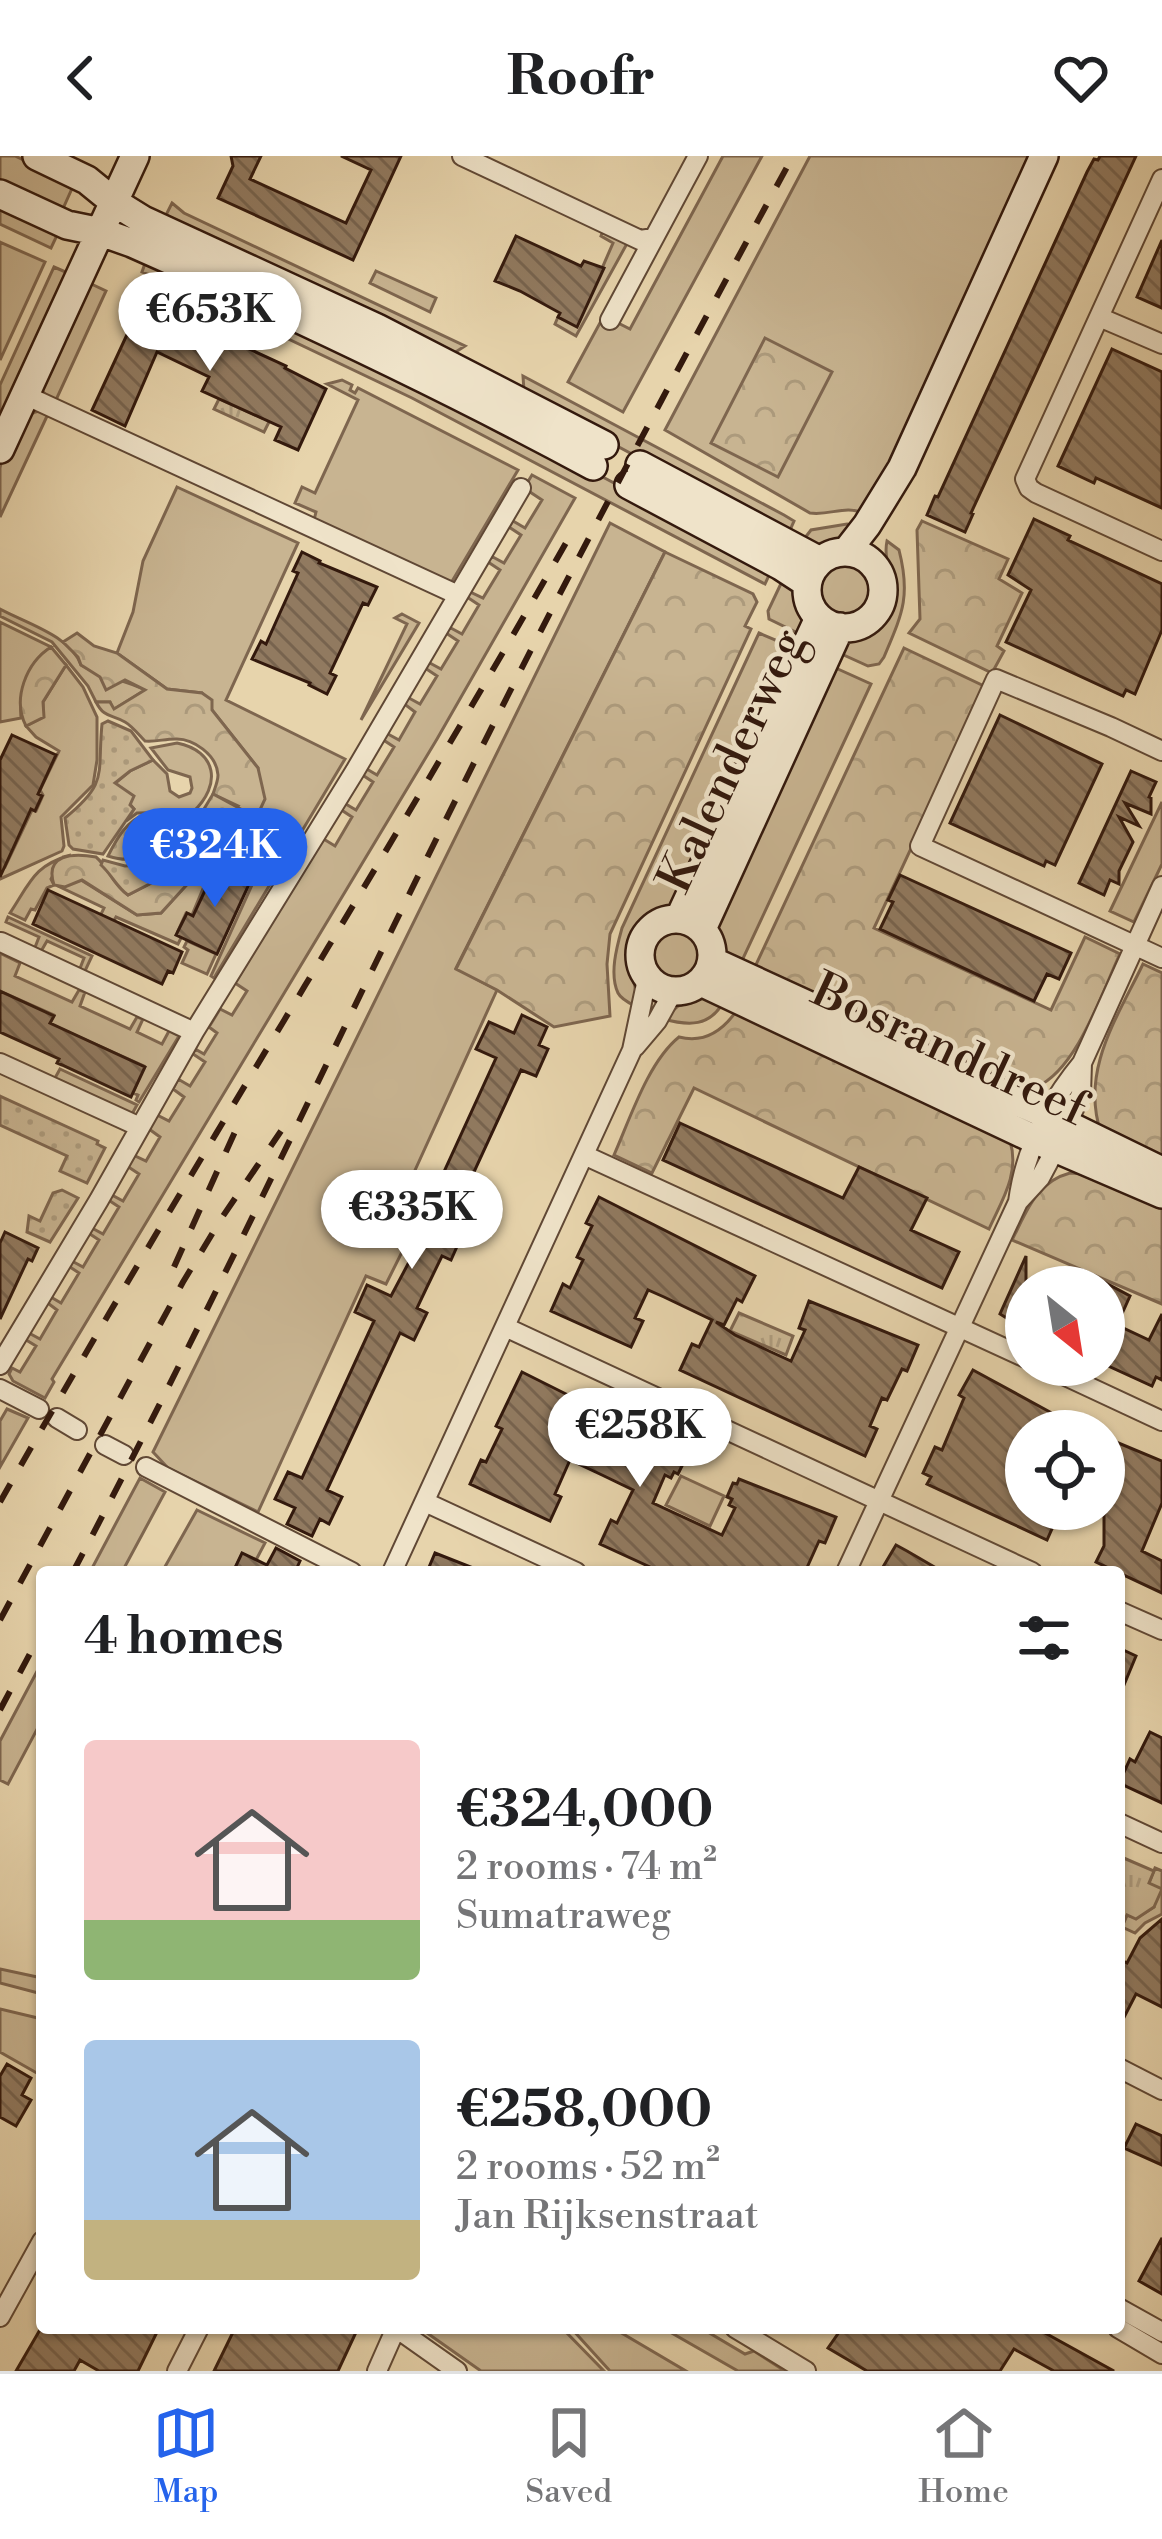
<!DOCTYPE html>
<meta charset="utf-8">
<style>
body{margin:0;font-family:"Libre Bodoni",serif;background:#f2f2f2;color:#202124;height:100vh;display:flex;flex-direction:column;font-size:45px;white-space:nowrap}
*{box-sizing:border-box;margin:0}
p{font-size:39px;color:#757577}
.icon{flex:none;width:66px;height:66px;fill:none;stroke:currentColor;stroke-width:2;stroke-linecap:round;stroke-linejoin:round}
.map{position:relative;flex:1;overflow:hidden}
.panel{position:absolute;left:36px;top:1410px;width:1089px;height:768px;display:flex;flex-direction:column;background:#fff;border-radius:12px;box-shadow:0 3px 9px #0004}
.panel>*{flex:none}
.needle{width:78px;rotate:150deg}
.tools{position:absolute;left:1005px;top:1110px;display:grid;gap:24px}
.tools a{display:grid;place-items:center;width:120px;height:120px;border-radius:50%;background:#fff;box-shadow:0 3px 9px #0004;font-size:60px}
.price{position:absolute;translate:-50% -102px;padding:0 27px;border-radius:42px;background:#fff;color:#222;font-size:39px;line-height:78px;filter:drop-shadow(0 3px 6px #0008)}
.price::after{content:'';position:absolute;left:50%;top:72px;width:36px;height:27px;margin-left:-18px;background:inherit;clip-path:polygon(0 0,100% 0,50% 100%)}
.price.on{background:#2563eb;color:#fff}
ul{padding:0;list-style:none}
li{display:flex;align-items:center;gap:36px;height:300px;padding:0 48px}
li span{display:grid;place-items:center;flex:none;width:336px;height:240px;border-radius:12px;color:#555}
li>.icon{margin-inline-start:auto}
span .icon{width:144px;height:144px;fill:#fffc;stroke-width:1}
li b{font-size:51px}
h2{display:flex;justify-content:space-between;align-items:center;height:144px;padding:0 48px;font-size:51px}
header{display:flex;justify-content:space-between;align-items:center;height:156px;padding:0 48px;background:#fff;font-size:54px;font-weight:700}
.dock{display:flex;justify-content:space-around;align-items:center;height:168px;border-top:3px solid #e0e0e0;background:#fff;font-size:33px;color:#757577}
.dock a{display:grid;justify-items:center;gap:6px}
.dock .on{color:#2563eb}
.map>svg:first-child{display:block}
</style>
<header><svg class="icon" aria-label="back" viewBox="0 0 24 24"><path d="M15 5l-7 7 7 7"/></svg>Roofr<svg class="icon" aria-label="heart" viewBox="0 0 24 24"><path d="M12 20l-8-8c-3-5 5-10 8-4 3-6 11-1 8 4z"/></svg></header>
<div class="map">
<svg width="1162" height="2215" viewBox="0 0 1162 2215">
<defs>
<pattern id="forest-crowns" width="20" height="18" patternUnits="userSpaceOnUse" patternTransform="scale(3)"><rect width="20" height="18" fill="#c8b491"/><path d="M2 6a3 3 0 1 1 6 0M12 15a3 3 0 1 1 6 0" fill="none" stroke="#ac9a7c"/></pattern>
<pattern id="park-tufts" width="24" height="20" patternUnits="userSpaceOnUse" patternTransform="scale(3)"><rect width="24" height="20" fill="#c8b491"/><path d="M3 7l-1-3M5 7V3M7 7l1-3M15 17l-1-3M17 17v-4M19 17l1-3" fill="none" stroke="#ac9a7c"/></pattern>
<pattern id="garden-dots" width="8" height="8" patternUnits="userSpaceOnUse" patternTransform="scale(3)"><rect width="8" height="8" fill="#c8b491"/><path d="M2 2h.1M6 6h.1" fill="none" stroke="#ac9a7c" stroke-width="1.8" stroke-linecap="round"/></pattern>
<pattern id="building-back-hatch" width="6" height="6" patternUnits="userSpaceOnUse" patternTransform="scale(3)"><rect width="6" height="6" fill="#917a60"/><path d="M-1 5l2 2M0 0l6 6M5-1l2 2" fill="none" stroke="#77634e"/></pattern>
</defs>
<rect width="100%" height="100%" fill="#e7d4ac"/>
<filter id="stains"><feTurbulence type="fractalNoise" baseFrequency=".00167" numOctaves="4"/><feColorMatrix values="0 0 0 0 .2 0 0 0 0 .09 0 0 0 0 .02 0 0 0 .5 -.17"/></filter>
<radialGradient id="worn" r=".72"><stop offset=".6" stop-color="#630" stop-opacity="0"/><stop offset="1" stop-color="#630" stop-opacity=".3"/></radialGradient>
<path fill="#c8b491" stroke="#7e664f" stroke-width="3" d="M0,0H15L74,28L61,57L0,29Z
M723,0H762L623,256L568,226L601,165L616,166L630,173Z
M810,0H1037L865,358C845,348 831,360 810,357L665,274Z
M0,45L60,73L51,92L0,68Z
M172,47L184,57L465,190L454,197L162,67Z
M604,72L629,84L576,180L555,168L558,161L577,170L613,87L601,80Z
M0,86L45,106L0,204Z
M148,99L530,282L767,409L772,413L765,428L412,242L190,136L142,116Z
M54,111L75,120L0,282V229Z
M376,115L436,142L430,156L370,127Z
M85,125L106,135L56,244L47,241L41,233Z
M149,128L225,163L221,173L144,138Z
M523,220L784,359L794,365L787,381L533,245L524,235Z
M342,224L352,229L350,234L355,237L358,232L518,314L451,427L314,364L316,356L295,347L302,331L315,337L358,244L327,228Z
M43,255L48,258L0,361C0,345 0,328 0,312C3,291 20,254 43,255Z
M532,319L575,342L437,583L52,1223L54,1226L45,1242L13,1225L9,1218L12,1212L20,1216L36,1190L23,1182L27,1176L40,1183L57,1154L45,1145L49,1140L61,1147L79,1117L67,1109L70,1104L83,1111L99,1084L87,1076L90,1071L103,1078L119,1051L107,1043L110,1038L123,1045L139,1018L127,1010L133,999L146,1005L160,981L149,973L157,959L169,965L184,941L173,933L178,923L190,930L205,906L193,898L195,893L204,898L217,877L209,871L220,853L232,859L247,835L235,827L322,682L335,690L352,661L340,653L344,647L356,654L373,626L361,618L365,612L377,619L394,591L382,583L386,577L399,584L415,556L403,547L407,541L420,548L437,520L425,512L428,506L441,513L458,485L446,477L449,471L462,478L479,449L467,441L470,436L483,442L500,414L488,406L491,400L504,407L521,379L509,371L513,365L525,372L542,344L524,332Z
M177,331L298,387L226,544L345,603L214,822L211,820L256,720L215,704L192,759L186,757L178,775L183,778L178,788L116,761L103,785L88,786L104,752L60,731L81,724L137,759L161,757L211,702L251,673L258,612L212,554L202,537L167,533L117,497L133,456L143,405Z
M610,367L665,396L456,812L497,834L386,1078L406,1088L386,1128L366,1120L258,1356L168,1312L153,1296Z
M847,368L858,371C842,389 824,394 801,387L811,374Z
M887,385L899,394C911,441 902,458 884,501L879,508L868,510L835,495C855,472 891,472 892,434C893,416 883,404 887,385Z
M820 434a25 25 0 1 1 50 0a25 25 0 1 1-50 0Z
M785,419C801,437 808,457 804,480L769,463L768,455Z
M0,453C26,467 71,480 81,509C104,523 122,522 145,534L113,554L110,546H96L88,530L52,486L0,460Z
M402,458L419,467L361,564L407,468L395,462Z
M0,466L51,491C27,507 19,535 21,562L0,566Z
M759,477L799,494L676,752C651,763 622,776 630,810C633,826 638,833 635,850C629,847 621,843 618,837C609,818 617,790 622,772Z
M66,509L83,531L97,561V604L93,629L61,661L64,690L62,695L0,723V710L5,711L32,654L36,655L43,639L40,634L59,595L36,581L26,570L43,561V546Z
M829,509L871,528L740,809L723,796L715,774Z
M177,587C217,595 222,629 193,656L137,657L126,665L134,653L114,628L130,615L153,604L167,618L170,635L179,641L190,637L192,632L190,621L168,614L151,592Z
M1162,646V708L1134,766L1110,755Z
M71,699L63,701L51,723L54,729L47,732L35,754L31,753L25,764L10,757C30,727 34,709 71,699Z
M8,761L92,800L84,817L79,815L84,802L47,785L40,797L34,794L39,781L6,766Z
M651 802a25 25 0 1 1 50 0a25 25 0 1 1-50 0Z
M187,785L216,798L207,818L182,807L188,794L184,791Z
M0,797L20,807L15,820L72,846L79,834L85,836L80,850L130,873L137,861L143,863L137,876L162,888L169,875L179,880L139,946L136,944L138,939L133,937L144,910L50,868L54,859L0,835Z
M704,842L724,845C710,871 689,870 663,863L678,850Z
M60,913L137,949L132,958L55,922Z
M7,1253L28,1262L0,1311V1265Z
M681,1320L724,1340L710,1370L666,1349Z
M140,1322L165,1336L122,1416H90Z
M197,1354L265,1387L256,1404L242,1398L233,1416H162Z
M42,1506V1564L8,1628L0,1624V1585Z
M1155,1712L1162,1715V1758L1145,1767L1135,1777L1122,1771L1127,1759L1136,1762L1154,1751L1149,1727Z
M0,1813L42,1822V1838L0,1827Z
M0,1853L42,1863V1920L0,1896Z
M420,2172H562L604,2215H481Z
M571,2172H613L686,2215H610Z
M663,2172H701L745,2198L754,2195L785,2215H738Z"/>
<path fill="url(#forest-crowns)" stroke="#7e664f" stroke-width="3" d="M765,182L832,216L778,321L711,287Z
M922,365L1008,403L999,423L1022,437L997,490L1004,495L992,517L909,477L920,463L917,374Z
M665,396L753,438L757,446L745,470L751,473L610,778L607,808L610,860L554,871L497,834L456,813Z
M77,477L94,490L117,497L167,533L202,537L212,544V554L258,612L265,643L251,673L211,702L161,757L137,759L82,724L65,731L54,729C44,698 73,697 96,701C109,712 112,728 128,739L161,722L238,650L213,638C215,632 218,625 218,619C217,599 193,582 175,583C164,583 156,586 145,585C139,579 132,570 125,566C111,558 104,562 96,546H110L114,553L145,534L125,524L106,534L100,521L81,509L78,501L63,486Z
M51,491L66,509L43,546L44,561L26,570C12,543 26,507 51,491Z
M904,492L986,531L874,772L1051,854L1085,781L1120,798C1102,836 1077,914 1036,931C1026,934 1017,933 1008,933L753,815Z
M1143,808L1162,817V1005L1101,977C1080,915 1117,862 1143,808Z
M739,851L1010,985C1020,1017 1002,1044 989,1073L694,932L652,1017L614,999C630,963 648,906 679,881C706,888 725,873 739,851Z
M1070,1017L1095,1019L1162,1050V1148L1012,1084C1027,1055 1036,1026 1070,1017Z"/>
<path fill="url(#park-tufts)" stroke="#7e664f" stroke-width="3" d="M219,243L262,262L275,254L264,276L214,253Z
M739,1157L793,1180L786,1199L730,1175Z
M1119,1700L1154,1715L1149,1727L1162,1733L1154,1751L1136,1763L1127,1759L1119,1776Z"/>
<path fill="url(#garden-dots)" stroke="#7e664f" stroke-width="3" d="M108,565L131,575L153,604L130,615L115,627L134,640L130,649L134,653L103,698L73,693L69,689L65,662C109,626 97,619 102,568Z
M213,638L248,657L240,668L201,698L192,695L161,722L128,739C116,730 112,719 101,709L103,704L125,710L139,709L174,675L204,653Z
M146,659L187,664C151,681 152,714 108,700C116,684 127,663 146,659Z
M0,940L98,985L97,988L105,992L87,1027L60,1015L67,1000L0,969Z
M62,1034L78,1042L50,1086L27,1076L29,1060L40,1065L53,1037Z"/>
<path fill="url(#building-back-hatch)" stroke="#33190d" stroke-width="3" d="M231,0H261L250,23L346,67L371,14L341,0H401L353,104L218,42L233,10Z
M1100,0H1136L971,357L973,358L965,376L927,359L935,340L938,341L1087,16L1094,3L1098,4Z
M516,80L581,110L584,105L604,112L577,171L558,161L560,157L520,135L495,125Z
M1162,84V152L1137,141Z
M143,144L286,210L285,212L326,233L298,294L275,284L281,271L202,235L209,221L157,196L125,270L92,254Z
M1112,193L1162,216V352L1096,322L1094,327L1058,310Z
M1034,363L1070,380L1068,384L1162,428V474L1135,538L1126,534L1123,540L1006,486L1031,434L1008,419Z
M302,396L320,405L319,407L377,431L368,449L363,447L330,517L336,520L327,538L309,529L310,527L252,503L261,485L266,488L279,459L298,417L293,415Z
M1000,559L1102,608L1055,709L1046,705L1044,710L950,667Z
M12,579L56,599L38,638L42,640L35,655L31,653L0,721V604Z
M1131,615L1156,626L1149,641L1151,642V658L1125,647L1139,670L1119,661L1133,686L1119,715V728L1110,724L1104,739L1079,727Z
M217,709L251,724L217,798L176,779L187,757L193,760Z
M900,719L1071,797L1059,823L1047,818L1034,845L880,773L893,746L888,744Z
M48,734L182,796L173,817L168,815L162,828L33,768Z
M0,835L54,860L50,867L145,911L131,941L62,909L57,907L59,903L0,876Z
M522,859L547,871L539,889L548,893L536,920L521,914L449,1070L463,1077L451,1104L442,1100L427,1131L417,1152L427,1157L414,1184L400,1177L327,1334L342,1341L329,1368L320,1363L312,1380L287,1368L295,1352L275,1343L288,1316L302,1322L374,1165L355,1156L367,1129L391,1140L409,1106L417,1088L391,1077L404,1050L423,1059L442,1020L496,902L476,893L489,866L514,877Z
M680,967L843,1042L859,1011L927,1042L911,1074L959,1096L942,1132L663,1004Z
M599,1041L755,1120L742,1146L737,1143L724,1169L716,1166L735,1179L769,1195L791,1205L805,1174L799,1172L809,1145L918,1189L907,1215L902,1213L887,1244L882,1242L870,1270L877,1273L865,1300L680,1214L692,1188L699,1191L712,1164L664,1141L648,1134L635,1162L643,1165L631,1191L551,1155L563,1128L570,1132L583,1104L577,1101L592,1070L586,1067Z
M5,1076L38,1092L32,1105L28,1103L0,1163V1087Z
M1026,1100V1161L1017,1157L1013,1166L1000,1158Z
M1104,1126L1130,1140L1117,1169L1149,1184L1162,1158V1224L1156,1221L1152,1230L1104,1208Z
M973,1214L1050,1256L1040,1275H1026V1287L1016,1309L1023,1312L1012,1336L1026,1342V1353H1050L1059,1357L1047,1384L927,1328L931,1321L923,1317L935,1291L942,1294L964,1242L959,1239Z
M522,1216L684,1297L681,1302L685,1304L678,1318L674,1316L671,1322L665,1319L653,1347L722,1379L735,1352L729,1349L732,1343L727,1341L733,1327L737,1328L739,1323L836,1361L825,1387L819,1385L805,1416H661L600,1388L611,1364L617,1367L633,1334L602,1319L570,1304L555,1338L561,1341L550,1365L470,1328L481,1304L486,1306L502,1273L496,1270Z
M1104,1281L1162,1305V1347L1142,1395L1162,1405V1437L1096,1406L1104,1390Z
M896,1389L907,1395L943,1416H880Z
M276,1392L300,1405L295,1416H233L242,1397L267,1409Z
M435,1397L481,1415L480,1416H427Z
M1119,1492L1136,1500L1119,1541Z
M1150,1576L1162,1582V1647L1119,1627L1130,1603L1135,1606Z
M1162,1763V1851L1136,1838L1119,1871V1803L1127,1807L1140,1782Z
M7,1908L31,1922L22,1939L31,1944L16,1970L0,1961V1920Z
M1136,1968L1162,1980V2009L1124,1992Z
M1162,2082V2138L1139,2125Z
M41,2172H159L138,2215H99L80,2204L74,2215H16Z
M235,2172H358L338,2215H214Z
M842,2172H1036L1114,2215H1054L1014,2193L1000,2215H867L828,2192Z"/>
<g fill="none" stroke-linecap="round" stroke-linejoin="round">
<g stroke="#604835" stroke-width="22">
<path id="street" d="M462,0L640,84L654,82
M1162,23L1025,323L1029,332L1036,337L1162,395
M1099,161L1162,188
M610,164L698,0
M25,239L458,439
M1162,595L1111,571L996,523L920,690L1162,802
M1,786L194,876
M635,891L657,865L673,836
M0,907L140,971
M584,999L1026,1202
M1018,1046C1025,993 1049,947 1082,907L1162,730
M505,1171L1032,1416
M0,1209L99,1044L194,876L355,615L521,332
M1042,1209L1162,1265
M0,1233L39,1253
M57,1262L77,1274
M105,1289L124,1299
M146,1311L352,1416
M425,1346L576,1416
M392,1416L632,894L647,823
M846,1416L1018,1046L1040,1022L1056,992L1081,938L1082,907
M1119,1455L1162,1474
M1119,1667L1162,1687
M1119,1912L1162,1934
M1119,2152L1162,2176
M0,2161L42,2085
M396,2172L457,2215
M735,2172L806,2215
M1118,2172L1162,2198
M177,2215L199,2172
M377,2215L396,2172"/>
</g>
<g stroke="#33190d" stroke-width="32">
<path id="secondary" d="M37,0L87,24L114,46L143,64L377,172L604,289
M0,38L67,69L101,76L132,87C288,156 442,228 593,310
M0,293L135,0
M640,309L820,405
M629,329L781,410L807,427
M846,396L867,369L902,312L1044,0
M807 434a38 38 0 1 1 76 0a38 38 0 1 1-76 0Z
M640 799a36 36 0 1 1 72 0a36 36 0 1 1-72 0Z
M679,763L819,462
M702,773L840,471
M712,805L1047,959L1162,1015
M701,826L1034,983L1162,1038"/>
</g>
<use href="#street" stroke="#efe3c9" stroke-width="18"/>
<use href="#secondary" stroke="#efe3c9" stroke-width="27"/>
<path stroke="#33190d" stroke-width="6" stroke-dasharray="21 21" stroke-linecap="butt" d="M174,1111L243,958
M0,1346C185,1020 386,704 571,378
M73,1416C209,1159 331,895 460,635C566,421 679,210 793,0
M0,1464L183,1126L223,1060L281,975
M0,1554L42,1475"/>
</g>
<g text-anchor="middle" stroke-width="9" stroke-linejoin="round" paint-order="stroke">
<g font-size="48" fill="#33190d" stroke="#efe3c9">
<text transform="translate(730 604) rotate(-65)" y="17">Kalenderweg</text>
<text transform="translate(950 892) rotate(25)" y="17">Bosranddreef</text>
</g>
</g>
<rect width="100%" height="100%" filter="url(#stains)"/>
<rect width="100%" height="100%" fill="url(#worn)"/>
</svg>
<div class="tools">
<a><svg class="needle" viewBox="-14 -14 28 28"><path d="M0-13l5 13h-10z" fill="#e53935"/><path d="M0 13l5-13h-10z" fill="#757577"/></svg></a>
<a><svg class="icon" aria-label="locate" viewBox="0 0 24 24"><circle cx="12" cy="12" r="6"/><path d="M12 2v4M12 18v4M2 12h4M18 12h4"/></svg></a>
</div>
<b class="price" style="left:210px;top:218px">€653K</b>
<b class="price on" style="left:215px;top:754px">€324K</b>
<b class="price" style="left:412px;top:1116px">€335K</b>
<b class="price" style="left:640px;top:1334px">€258K</b>
<section class="panel">
<h2>4 homes<svg class="icon" aria-label="filters" viewBox="0 0 24 24"><path d="M4 7h16M4 17h16"/><circle cx="9" cy="7" r="2"/><circle cx="15" cy="17" r="2"/></svg></h2>
<ul>
<li><span style="background:linear-gradient(#f6c9c9 75%,#8fb573 0)"><svg class="icon" aria-label="home" viewBox="0 0 24 24"><path d="M3 11l9-7 9 7M6 9v11h12V9"/></svg></span><div><b>€324,000</b><p>2 rooms · 74 m²</p><p>Sumatraweg</p></div></li>
<li><span style="background:linear-gradient(#a9c7e8 75%,#c2b280 0)"><svg class="icon" aria-label="home" viewBox="0 0 24 24"><path d="M3 11l9-7 9 7M6 9v11h12V9"/></svg></span><div><b>€258,000</b><p>2 rooms · 52 m²</p><p>Jan Rijksenstraat</p></div></li>
</ul>
</section>
</div>
<nav class="dock">
<a class="on"><svg class="icon" aria-label="map" viewBox="0 0 24 24"><path d="M3 6l6-2 6 2 6-2v14l-6 2-6-2-6 2zM9 4v14M15 6v14"/></svg>Map</a>
<a><svg class="icon" aria-label="saved" viewBox="0 0 24 24"><path d="M7 4h10v16l-5-4-5 4z"/></svg>Saved</a>
<a><svg class="icon" aria-label="home" viewBox="0 0 24 24"><path d="M3 11l9-7 9 7M6 9v11h12V9"/></svg>Home</a>
</nav>
